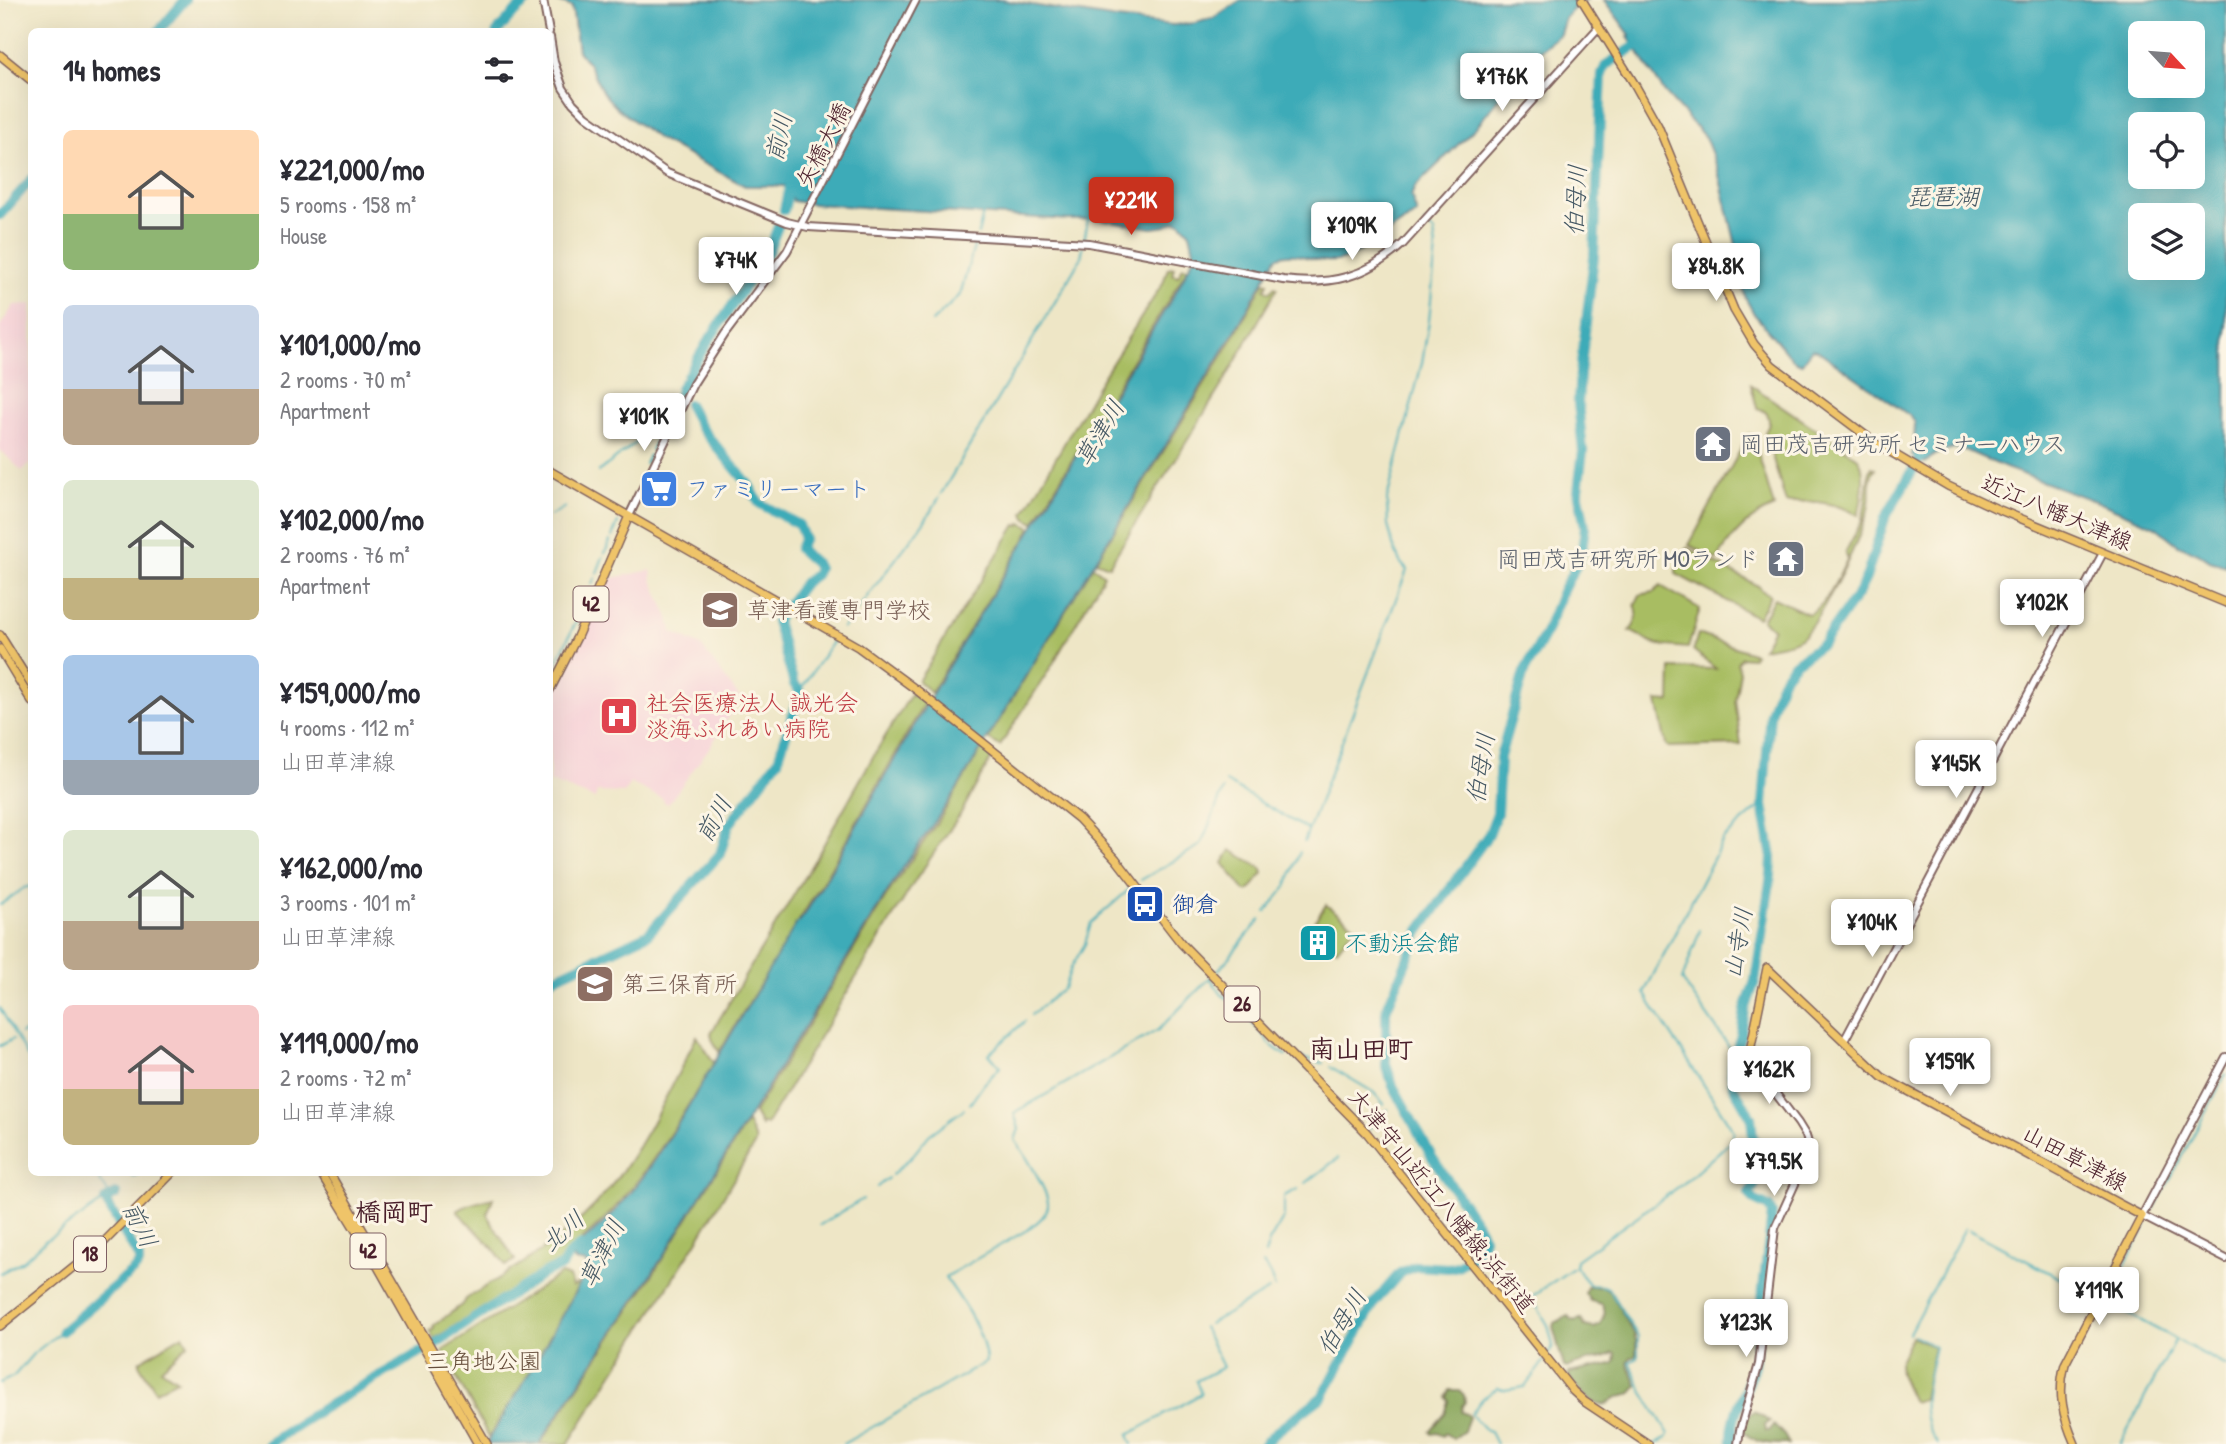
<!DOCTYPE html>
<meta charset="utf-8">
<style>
body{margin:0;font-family:"Patrick Hand","Klee One",sans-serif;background:#f7f7f7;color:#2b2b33;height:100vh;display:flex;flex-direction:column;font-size:26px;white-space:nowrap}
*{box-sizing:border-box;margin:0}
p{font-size:23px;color:#7c7c81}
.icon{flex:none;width:38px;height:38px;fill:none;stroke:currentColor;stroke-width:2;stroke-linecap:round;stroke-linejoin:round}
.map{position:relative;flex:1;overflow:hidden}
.side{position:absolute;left:28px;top:28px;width:525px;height:1148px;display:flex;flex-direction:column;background:#fff;border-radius:10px;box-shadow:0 7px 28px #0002}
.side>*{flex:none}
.needle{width:46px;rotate:116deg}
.tools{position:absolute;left:2128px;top:21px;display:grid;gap:14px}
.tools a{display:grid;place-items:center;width:77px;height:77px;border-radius:10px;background:#fff;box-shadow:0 7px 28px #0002;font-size:35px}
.price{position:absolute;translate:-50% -60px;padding:0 16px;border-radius:7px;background:#fff;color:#222;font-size:23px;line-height:46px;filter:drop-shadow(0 2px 4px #0008)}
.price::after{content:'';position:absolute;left:50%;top:42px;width:21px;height:16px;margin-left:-10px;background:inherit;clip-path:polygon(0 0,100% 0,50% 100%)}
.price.active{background:#c8321e;color:#fff}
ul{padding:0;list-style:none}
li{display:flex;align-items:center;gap:21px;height:175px;padding:0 35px}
li span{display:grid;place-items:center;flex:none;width:196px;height:140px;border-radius:10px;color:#555}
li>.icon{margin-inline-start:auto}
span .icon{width:84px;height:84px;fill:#fffc;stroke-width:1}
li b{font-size:30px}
h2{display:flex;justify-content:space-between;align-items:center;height:84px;padding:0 35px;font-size:30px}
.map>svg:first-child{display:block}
</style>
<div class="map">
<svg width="2226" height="1444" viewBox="0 0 2226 1444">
<rect width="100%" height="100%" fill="#fcf5e5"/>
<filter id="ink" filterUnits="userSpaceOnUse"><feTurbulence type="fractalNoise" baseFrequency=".0143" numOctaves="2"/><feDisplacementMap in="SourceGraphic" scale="14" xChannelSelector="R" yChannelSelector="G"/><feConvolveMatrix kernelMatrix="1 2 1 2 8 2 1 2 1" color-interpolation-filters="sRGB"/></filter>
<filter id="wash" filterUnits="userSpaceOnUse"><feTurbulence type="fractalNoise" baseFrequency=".00686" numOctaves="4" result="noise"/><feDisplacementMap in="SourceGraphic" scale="28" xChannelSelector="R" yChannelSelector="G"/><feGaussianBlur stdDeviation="1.57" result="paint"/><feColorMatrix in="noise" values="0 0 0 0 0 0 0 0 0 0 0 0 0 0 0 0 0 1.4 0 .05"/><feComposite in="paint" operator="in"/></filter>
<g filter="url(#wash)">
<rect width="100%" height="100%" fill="#eee6c6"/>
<path fill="#f6cfd7" d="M31,304V463L22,471L0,450V326L14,305Z
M651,570L652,580L669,618L672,632L701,646L740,698L712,744L668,804L664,802L663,799L630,783L624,793L597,792L595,799L550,782V698L608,579Z"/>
<path fill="#a8bd62" stroke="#796e46" stroke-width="2" d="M1174,267L1172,274L1178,276L1183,267L1188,268L1034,523L1026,518L1024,513L1098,385L1163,283L1168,268Z
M1264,282L1268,283L1265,289L1270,292L1274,287L1277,288L1225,380L1109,566L1096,561L1229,345Z
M1751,385L1858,458C1867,470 1862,501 1858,515C1835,502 1812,499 1786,503L1765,432C1772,422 1770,411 1757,408Z
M1749,434L1753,436L1774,507C1748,517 1731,536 1717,560L1689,545Z
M1872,467L1875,469C1867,482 1871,491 1869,505C1864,532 1821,622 1800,638C1790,645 1775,645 1763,648L1773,628L1762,620L1774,598L1808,614C1826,608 1838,577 1847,560L1845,553L1863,519L1862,518C1868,501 1864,482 1872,467Z
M1022,523L1031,528L1024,541L931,693L918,681L1016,525L1019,526Z
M1687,548L1760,587L1761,590L1770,595L1758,618L1676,574V569Z
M1093,566L1104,575L1051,667L1000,746L988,739Z
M1661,586L1700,609L1688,648L1657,645L1630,631C1636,623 1640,614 1635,605L1640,595L1654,592Z
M1698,634L1755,654L1752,658L1741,657L1737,663L1740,672L1735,700L1741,745L1669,747L1666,745L1657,701L1670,702L1671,668L1716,669L1693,650Z
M911,694L925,702L822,883L719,1052L712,1039L711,1033L820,851L874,755Z
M982,748L992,757L961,813L915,881L766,1125L763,1123L761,1126L754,1113L889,892L941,817Z
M1231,850L1261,868L1263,873L1249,891H1245L1223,863Z
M1326,905L1355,926L1337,949L1309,929Z
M697,1036L714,1063C670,1134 635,1200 567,1252C565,1263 560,1265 549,1267L434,1339L430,1331L434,1329L433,1326L464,1303L466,1299C511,1270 559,1244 595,1205C638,1159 669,1091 697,1036Z
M747,1122L756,1142L697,1241L568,1444H540L650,1279Z
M493,1198L487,1215L515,1260L506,1266L494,1249L457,1211L468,1205Z
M561,1274L569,1277L572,1287L580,1283L530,1372L489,1437L442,1351Z
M183,1335L188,1344L161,1369L177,1380L156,1391L139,1364L140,1361Z
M1912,1336L1934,1347L1923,1399L1913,1402L1900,1374L1899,1363Z"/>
<path fill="#86a458" stroke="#686242" stroke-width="2" d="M1587,1287H1603L1611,1293L1634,1333L1636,1341V1356L1630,1358L1628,1363L1637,1386C1632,1395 1627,1396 1618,1397C1611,1399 1610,1405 1603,1405C1592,1406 1572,1384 1568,1375L1569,1373L1612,1364L1615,1362L1616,1354L1614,1353C1600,1360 1582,1360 1567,1368L1564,1367L1553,1327L1554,1323L1568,1316L1574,1321L1581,1319L1585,1326L1594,1328L1600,1325C1604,1316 1607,1313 1602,1304L1590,1301L1585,1293Z
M1450,1390H1459L1464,1395L1465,1402L1462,1406L1461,1412L1468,1415L1469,1417L1464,1431L1453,1439L1445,1433L1443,1436L1437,1433L1432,1434L1430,1431L1445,1414L1449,1401L1447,1397Z
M1754,1411L1770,1422L1765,1425L1766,1431H1769L1774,1425L1784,1435L1789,1444C1770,1444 1757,1444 1743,1432L1747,1416Z"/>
<path fill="#3cabb8" stroke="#436572" stroke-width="2" fill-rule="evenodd" d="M554,0H1002L1117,19L1173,25L1195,23L1213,18L1241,0H1586L1577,5L1565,18L1560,34L1531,58L1476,127L1415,187L1411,196L1417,214C1395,225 1357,259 1336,261C1316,264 1294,248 1276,258L1235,331L954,794L896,878L666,1252L539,1444H486L530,1372L584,1276L587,1266L586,1263L575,1261L570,1251C630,1209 664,1147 701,1085C733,1032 764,978 796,924L804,916L823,884L942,677L1177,290L1195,255L1190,233L1180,222L1175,221L1166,226L1152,228L1099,219L1070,220L813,204L793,201L785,186H745L658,139L617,108L603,93L588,63L578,51L572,7Z
M1604,0H2226V566L2210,561L2198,553L2178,545L2156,527L2103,504L2006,468L1963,449L1953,448L1934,455L1925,463L1911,455L1914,448L1915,422L1910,416L1817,350L1812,349L1801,364L1793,360L1754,314L1746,299L1737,269L1738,253L1717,167L1705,137L1665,93L1628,37L1630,35ZM2193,33V86H2140V33ZM2193,124V177H2140V124ZM2140,215H2193V268H2140Z"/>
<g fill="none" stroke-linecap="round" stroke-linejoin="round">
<path stroke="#3cabb8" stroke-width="2" d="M978,234L983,214
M1084,241L1088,219
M932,322L960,295L976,240
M665,420L681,391
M651,450L663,425
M645,464L649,455
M598,472L637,442L644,428L652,420L662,414L674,394L680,389
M941,494L1081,258L1083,246
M550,516L565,507
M612,537L618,523
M605,553L610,541
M597,573L603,557
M592,584L595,578
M583,606L589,591
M843,628L924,522L939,498
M550,676L582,609
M800,691L834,639
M1226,782L1308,830
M1304,842L1407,570L1400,562L1393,545L1388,525L1387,499L1422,363L1429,321L1436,248L1434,232L1425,223
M1141,880L1201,845L1223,790
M0,905L24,888L32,886
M1266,912L1286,887L1300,852
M1700,930L1682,980L1734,1054
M1217,972L1260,920
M1211,979L1222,995L1227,998L1265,1036L1268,1043L1286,1056
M0,1008L32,1065
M1031,1015L1064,988L1071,968L1085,944L1091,923L1132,887
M21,1034L32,1028
M0,1046L13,1039
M1300,1058L1323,1063
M1331,1067L1373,1092L1384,1104
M970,1104L984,1084L1000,1067L989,1054L1025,1021
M1368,1129L1388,1109
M94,1172L111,1197
M892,1175L913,1155L929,1135L964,1109
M1306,1183L1338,1158
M877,1187L888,1178
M2154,1209L2226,1074
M820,1225L863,1199
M1969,1230L2095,1297
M1265,1255L1269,1242L1284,1217V1196L1298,1189
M1263,1264L1270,1274L1275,1288
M0,1273L23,1261L45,1241L105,1200
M2104,1301L2226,1366
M2106,1301L2146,1225
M1209,1324L1269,1290
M1909,1333L1965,1228
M1914,1335L1935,1347C1927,1380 1915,1415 1938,1444
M1547,1356L1553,1346L1548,1325L1531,1297L1573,1268
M0,1383L14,1376L33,1354L62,1331
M843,1444L986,1362C985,1333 962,1301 945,1277L1027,1230C1035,1224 1048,1215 1048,1205C1049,1192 1023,1151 1015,1140L1019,1129L1014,1113L1158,1030L1211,977
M1132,1444L1128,1435L1201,1394L1196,1381L1223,1367L1203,1327
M1496,1444L1490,1432L1486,1431L1471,1414L1483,1398L1498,1388L1504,1390L1525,1387L1544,1361
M1655,1444L1668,1437L1669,1434L1642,1391L1630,1362L1638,1358V1336L1608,1288L1603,1286L1590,1285L1575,1267L1576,1260L1684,1183L1730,1142L1734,1131L1644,993L1724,838L1757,809L1763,808
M2120,1444L2175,1341"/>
<path stroke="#3cabb8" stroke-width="10" d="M158,32L185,0
M497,32L516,11L529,0
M784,210L791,179
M0,215L32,179
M687,377L707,343L768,252L779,224
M681,392L680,389L683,383
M688,404L701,428L749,485L759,503L799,525L804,538L799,549L815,563L818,569L815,575L805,582L789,603
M550,980L648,934L720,854L729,825L778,760L800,691L794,684L776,621L784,609
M134,1173L135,1172
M62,1331L135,1269L139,1264V1258L105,1200L116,1194
M424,1351L546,1272L562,1266L569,1254L580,1246
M268,1444L322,1409L419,1353
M1264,1444L1276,1432L1322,1397L1375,1302L1400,1273L1416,1266L1448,1268L1458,1266L1473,1255L1483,1241L1484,1237L1477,1224L1432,1157L1393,1086L1386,1064V1010L1419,932L1489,834L1497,813L1500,757L1524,672L1545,634L1563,589L1574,570L1582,551L1585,526L1578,491L1583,451L1578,403L1580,373L1594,257L1602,74L1606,65L1634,47L1640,35
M1732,1444C1730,1416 1746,1392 1754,1365L1772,1214L1769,1207L1754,1200L1749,1193L1772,1162L1769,1154L1753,1138L1751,1117L1733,1086L1731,1067L1741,1035L1745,1010L1755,981L1771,875L1772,858L1763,805L1770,713L1775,698L1785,675L1795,663L1823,643L1859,592L1866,578L1885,518L1919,459L1922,446"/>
</g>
</g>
<g filter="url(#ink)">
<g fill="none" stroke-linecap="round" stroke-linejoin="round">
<g stroke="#836561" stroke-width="10">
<path id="minor" d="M543,0L549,32
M550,37L554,62L563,88L573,103L586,116L667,173L787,222L808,227L1089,243L1283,280C1332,286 1366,277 1403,244L1599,27
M629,516L693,384L725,334L787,251L916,0
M1844,1041L2103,553
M2226,1057L2142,1216L2226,1259
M1738,1444L1740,1430L1759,1364L1775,1228L1804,1164L1809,1146L1806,1136L1798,1123L1751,1061"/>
</g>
<g stroke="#836561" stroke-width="10">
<path id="major" d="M1582,0L1635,85L1658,126L1734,310L1754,344L1772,365L1877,444L1948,486L1995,508L2226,603
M0,55L32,81
M550,471L858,647L918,691L1079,819L1116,859L1181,943L1367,1133L1573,1391L1585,1402L1648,1444
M0,635L32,686
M0,649L32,702
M550,690L577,637L629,516
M1767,968L1882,1077L2142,1216L2065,1364C2057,1393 2063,1417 2075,1444
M1751,1061L1750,1051L1767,968
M320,1172L377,1265L478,1444
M329,1172L487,1444
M0,1326L103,1243L173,1172"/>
</g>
<use href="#minor" stroke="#fff" stroke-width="6"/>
<use href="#major" stroke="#efc469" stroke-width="7"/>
</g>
</g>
<defs>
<g id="temple-square" transform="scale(2.0125)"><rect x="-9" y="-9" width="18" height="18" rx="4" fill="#6b7280" stroke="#fcf5e5"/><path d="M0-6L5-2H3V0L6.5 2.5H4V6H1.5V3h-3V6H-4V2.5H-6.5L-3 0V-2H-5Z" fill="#fff"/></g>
<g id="supermarket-square" transform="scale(2.0125)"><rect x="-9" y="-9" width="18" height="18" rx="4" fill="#3f7fe0" stroke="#fcf5e5"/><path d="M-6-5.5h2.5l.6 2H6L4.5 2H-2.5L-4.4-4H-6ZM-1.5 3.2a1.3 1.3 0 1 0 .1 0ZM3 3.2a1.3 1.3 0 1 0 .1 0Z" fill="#fff"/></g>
<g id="school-square" transform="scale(2.0125)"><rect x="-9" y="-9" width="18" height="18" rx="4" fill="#8d6e63" stroke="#fcf5e5"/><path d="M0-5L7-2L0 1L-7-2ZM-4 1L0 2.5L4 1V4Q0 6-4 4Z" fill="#fff"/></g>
<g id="hospital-square" transform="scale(2.0125)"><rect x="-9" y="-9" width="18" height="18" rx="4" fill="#e0444e" stroke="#fcf5e5"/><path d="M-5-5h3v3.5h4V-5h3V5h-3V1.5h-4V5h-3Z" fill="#fff"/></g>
<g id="bus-square" transform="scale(2.0125)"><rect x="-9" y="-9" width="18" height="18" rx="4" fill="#1a4fb4" stroke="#fcf5e5"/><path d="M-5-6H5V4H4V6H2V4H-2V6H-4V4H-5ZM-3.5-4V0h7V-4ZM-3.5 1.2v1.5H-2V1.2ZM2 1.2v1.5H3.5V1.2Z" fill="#fff"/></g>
<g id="building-square" transform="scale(2.0125)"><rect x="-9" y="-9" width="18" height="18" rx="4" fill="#0f9aa8" stroke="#fcf5e5"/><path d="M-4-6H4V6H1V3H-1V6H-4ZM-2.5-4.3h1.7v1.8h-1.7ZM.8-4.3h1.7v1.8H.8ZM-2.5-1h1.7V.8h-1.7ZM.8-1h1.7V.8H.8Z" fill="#fff"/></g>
</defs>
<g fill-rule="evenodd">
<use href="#temple-square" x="1713" y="444"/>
<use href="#supermarket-square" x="659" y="489"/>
<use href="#temple-square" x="1786" y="559"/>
<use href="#school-square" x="720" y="610"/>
<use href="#hospital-square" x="619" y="716"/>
<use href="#bus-square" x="1145" y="904"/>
<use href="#building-square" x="1318" y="943"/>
<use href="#school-square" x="595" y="984"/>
</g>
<g text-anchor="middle" stroke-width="6" stroke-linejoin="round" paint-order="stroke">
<g fill="#fcf5e5" stroke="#7f5f63" stroke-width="2">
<rect x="573.5" y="586.5" width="35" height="35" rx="5"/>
<rect x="1224.5" y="986.5" width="35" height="35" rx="5"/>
<rect x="350.5" y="1233.5" width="35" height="35" rx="5"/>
<rect x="74" y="1236.5" width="32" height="35" rx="5"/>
</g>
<g font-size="21" font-weight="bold" fill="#4a1f2b">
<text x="591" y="611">42</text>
<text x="1242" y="1011">26</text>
<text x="368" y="1258">42</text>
<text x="90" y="1261">18</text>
</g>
<g font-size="23" fill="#4a1f2b" stroke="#fcf5e5">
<text transform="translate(823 145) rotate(-63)" y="8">矢橋大橋</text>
<text transform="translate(2057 512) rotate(23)" y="8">近江八幡大津線</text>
<text transform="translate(2075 1158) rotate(28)" y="8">山田草津線</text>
<text transform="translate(1442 1201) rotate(51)" y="8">大津守山近江八幡線;浜街道</text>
</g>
<g font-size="23" fill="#5b616d" stroke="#fcf5e5" text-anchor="start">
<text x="1740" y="452">岡田茂吉研究所 セミナーハウス</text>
<text x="1759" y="567" text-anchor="end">岡田茂吉研究所 MOランド</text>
</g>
<g font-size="23" fill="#366cbe" stroke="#fcf5e5" text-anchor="start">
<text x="686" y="497">ファミリーマート</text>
</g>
<g font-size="23" fill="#785e54" stroke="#fcf5e5" text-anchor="start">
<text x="747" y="618">草津看護専門学校</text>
<text x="622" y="992">第三保育所</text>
</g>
<g font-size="23" fill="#be3a42" stroke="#fcf5e5" text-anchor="start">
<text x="646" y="711">社会医療法人 誠光会<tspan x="646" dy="26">淡海ふれあい病院</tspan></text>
</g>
<g font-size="23" fill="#164399" stroke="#fcf5e5" text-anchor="start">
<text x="1172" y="912">御倉</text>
</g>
<g font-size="23" fill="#0d838f" stroke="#fcf5e5" text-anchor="start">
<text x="1345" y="951">不動浜会館</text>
</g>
<g font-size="23" fill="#664e3c" stroke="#fcf5e5">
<text x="484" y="1369">三角地公園</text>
</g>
<g font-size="24" font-style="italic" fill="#445763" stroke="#fcf5e5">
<text transform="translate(779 137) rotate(-77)" y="8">前川</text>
<text x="1943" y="205">琵琶湖</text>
<text transform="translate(1576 200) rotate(-87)" y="8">伯母川</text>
<text transform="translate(1100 433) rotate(-59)" y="8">草津川</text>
<text transform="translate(1481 768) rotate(-81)" y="8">伯母川</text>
<text transform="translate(714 819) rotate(-61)" y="8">前川</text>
<text transform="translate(1738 943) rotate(-80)" y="8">山寺川</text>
<text transform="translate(140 1225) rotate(64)" y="8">前川</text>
<text transform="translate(563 1231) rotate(-41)" y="8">北川</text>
<text transform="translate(602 1253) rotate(-63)" y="8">草津川</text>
<text transform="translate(1342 1322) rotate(-59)" y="8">伯母川</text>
</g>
<g font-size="26" font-weight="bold" fill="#4a1f2b" stroke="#fcf5e5">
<text x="1361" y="1058">南山田町</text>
<text x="394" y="1221">橋岡町</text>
</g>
</g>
</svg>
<div class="tools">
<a><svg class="needle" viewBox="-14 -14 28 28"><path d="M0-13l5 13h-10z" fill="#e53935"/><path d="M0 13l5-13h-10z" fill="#7c7c81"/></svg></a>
<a><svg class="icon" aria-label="locate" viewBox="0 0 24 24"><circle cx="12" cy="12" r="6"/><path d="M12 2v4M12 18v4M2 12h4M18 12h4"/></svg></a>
<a><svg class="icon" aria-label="layers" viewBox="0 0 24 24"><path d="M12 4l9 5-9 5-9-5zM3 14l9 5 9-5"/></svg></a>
</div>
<b class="price" style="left:1502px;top:113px">¥176K</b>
<b class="price active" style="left:1131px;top:237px">¥221K</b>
<b class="price" style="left:1352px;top:262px">¥109K</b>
<b class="price" style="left:736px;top:297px">¥74K</b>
<b class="price" style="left:1716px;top:303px">¥84.8K</b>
<b class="price" style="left:644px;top:453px">¥101K</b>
<b class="price" style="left:2042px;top:639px">¥102K</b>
<b class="price" style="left:1956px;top:800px">¥145K</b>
<b class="price" style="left:1872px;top:959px">¥104K</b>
<b class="price" style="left:1950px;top:1098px">¥159K</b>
<b class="price" style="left:1769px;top:1106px">¥162K</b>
<b class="price" style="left:1774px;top:1198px">¥79.5K</b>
<b class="price" style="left:2099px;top:1327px">¥119K</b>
<b class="price" style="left:1746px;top:1359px">¥123K</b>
<section class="side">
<h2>14 homes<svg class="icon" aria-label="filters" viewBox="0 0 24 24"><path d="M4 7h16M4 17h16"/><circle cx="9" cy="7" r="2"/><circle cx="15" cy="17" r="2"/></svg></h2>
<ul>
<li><span style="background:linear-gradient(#ffd9b3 60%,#8fb573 0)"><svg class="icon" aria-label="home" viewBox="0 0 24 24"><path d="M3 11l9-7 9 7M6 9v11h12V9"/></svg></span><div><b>¥221,000/mo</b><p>5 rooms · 158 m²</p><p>House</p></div></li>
<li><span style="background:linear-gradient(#c9d6e8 60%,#b9a48a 0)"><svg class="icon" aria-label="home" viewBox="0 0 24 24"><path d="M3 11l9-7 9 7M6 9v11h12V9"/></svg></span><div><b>¥101,000/mo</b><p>2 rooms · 70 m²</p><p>Apartment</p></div></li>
<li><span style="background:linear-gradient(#dfe7d0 70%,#c2b280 0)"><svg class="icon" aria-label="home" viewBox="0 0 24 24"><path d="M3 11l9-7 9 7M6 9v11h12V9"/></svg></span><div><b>¥102,000/mo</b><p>2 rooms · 76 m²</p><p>Apartment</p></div></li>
<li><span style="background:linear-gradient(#a9c7e8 75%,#9aa5b1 0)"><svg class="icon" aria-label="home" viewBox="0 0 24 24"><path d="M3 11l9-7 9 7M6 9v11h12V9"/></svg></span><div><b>¥159,000/mo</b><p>4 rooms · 112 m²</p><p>山田草津線</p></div></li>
<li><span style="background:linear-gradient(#dfe7d0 65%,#b9a48a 0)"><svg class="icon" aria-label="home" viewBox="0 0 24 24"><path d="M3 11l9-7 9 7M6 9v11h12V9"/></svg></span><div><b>¥162,000/mo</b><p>3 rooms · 101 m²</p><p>山田草津線</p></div></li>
<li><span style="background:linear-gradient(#f6c9c9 60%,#c2b280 0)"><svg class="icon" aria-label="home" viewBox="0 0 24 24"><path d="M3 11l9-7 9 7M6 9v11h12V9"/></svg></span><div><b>¥119,000/mo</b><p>2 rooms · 72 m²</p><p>山田草津線</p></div></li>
</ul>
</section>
</div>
